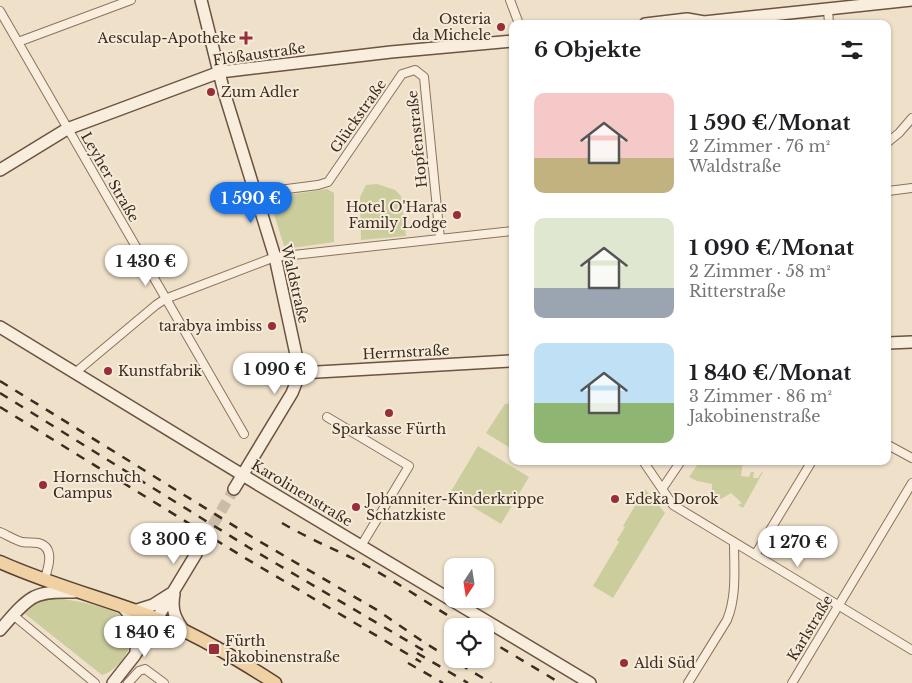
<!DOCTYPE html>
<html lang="de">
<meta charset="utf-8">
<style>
body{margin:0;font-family:"Libre Baskerville",serif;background:#f2f2f2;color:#202124;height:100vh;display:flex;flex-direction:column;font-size:19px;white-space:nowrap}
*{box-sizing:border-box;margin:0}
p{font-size:16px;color:#757577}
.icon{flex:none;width:28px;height:28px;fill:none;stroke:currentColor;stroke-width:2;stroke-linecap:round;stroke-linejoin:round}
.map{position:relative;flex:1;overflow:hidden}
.drawer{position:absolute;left:509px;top:20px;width:382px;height:445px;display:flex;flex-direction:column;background:#fff;border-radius:10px;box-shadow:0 1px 4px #0004}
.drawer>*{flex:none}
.needle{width:32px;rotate:192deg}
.fabs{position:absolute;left:444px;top:558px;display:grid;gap:10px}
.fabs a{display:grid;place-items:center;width:50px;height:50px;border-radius:10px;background:#fff;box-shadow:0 1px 4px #0004;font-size:25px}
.price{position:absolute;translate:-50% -42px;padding:0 11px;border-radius:18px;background:#fff;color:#222;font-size:16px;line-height:32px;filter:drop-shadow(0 1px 2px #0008)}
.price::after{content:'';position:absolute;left:50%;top:30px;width:15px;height:11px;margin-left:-8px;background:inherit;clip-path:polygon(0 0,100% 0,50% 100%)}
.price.on{background:#1a73e8;color:#fff}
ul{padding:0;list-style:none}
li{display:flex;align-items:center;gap:15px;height:125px;padding:0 25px}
li span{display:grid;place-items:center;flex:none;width:140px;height:100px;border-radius:10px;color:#555}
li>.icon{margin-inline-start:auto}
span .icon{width:60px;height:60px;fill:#fffc;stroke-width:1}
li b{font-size:21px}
h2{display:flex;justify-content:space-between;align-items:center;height:60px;padding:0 25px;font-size:21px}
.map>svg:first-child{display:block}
</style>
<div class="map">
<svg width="912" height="683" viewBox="0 0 912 683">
<rect width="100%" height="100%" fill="#eee0c9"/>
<path fill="#cbcd9d" d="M377,184L395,190L401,196L406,236L361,240L360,197L366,185Z
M327,189L334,193V242L285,249L269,198Z
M512,403V449L486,433L505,404Z
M478,446L529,477L501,524L450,493Z
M700,461H758L743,462L741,476L749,477L751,472H754L753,478H758L762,472H763L743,508L738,505L742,503L731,493L721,499L712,495V484L697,481L689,477Z
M645,489L665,513L613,598L593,586L619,542L617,540L625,527L623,526Z
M56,598C74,600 110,607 124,617C128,625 132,635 130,644C127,657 114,672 102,675L24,613C32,602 43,599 56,598Z"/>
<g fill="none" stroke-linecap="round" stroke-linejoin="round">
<path stroke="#cabca7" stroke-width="11" stroke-dasharray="11 5.5" stroke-linecap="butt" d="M196,554L234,489"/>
<g stroke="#8b725e" stroke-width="10">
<path id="street" d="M510,0L519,24
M828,9L829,24
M0,11L244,434
M18,42L131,0
M888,142L899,133L912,118
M888,191L912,188
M256,193L318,185L328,182L402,74L415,70L424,77L440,239
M76,372L156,305L165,299L275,257L512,231
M327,417L409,466L361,546
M888,445L912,458
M643,461L673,505L912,650
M662,489L681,461
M0,532C7,535 15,540 22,542C27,543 33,542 38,543C56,547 48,569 44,581
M755,555L812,461
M13,615L95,683
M128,683L139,671L145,669L164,683
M688,683L727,620C737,596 734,568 734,543
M792,683L912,483"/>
</g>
<g stroke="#6d5341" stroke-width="14">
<path id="secondary" d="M201,0L224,92L275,257L300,373L292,393L234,489
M645,24L687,19L704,22L912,0
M0,170L67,129L220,72L391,52L512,41
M0,327L259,485L590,683
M888,343L912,342
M300,373L512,361
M174,594C171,610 175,619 185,632
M122,606C135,619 139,633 136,651
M134,611L153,605L172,593
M0,630C10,619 21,604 34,597C46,591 62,592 74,592
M113,683L135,655L196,554"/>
</g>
<g stroke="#594031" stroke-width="15">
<path id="primary" d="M0,562C51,585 106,599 158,619C199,636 237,659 275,683"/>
</g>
<use href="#street" stroke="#f9eedd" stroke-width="8"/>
<use href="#secondary" stroke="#f9eedd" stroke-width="11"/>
<use href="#primary" stroke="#f0d1a3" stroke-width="12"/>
<path stroke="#3b2b21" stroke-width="2.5" stroke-dasharray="9 9" stroke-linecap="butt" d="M0,381L252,537L377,610L425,643L491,683
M0,393L248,547L428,653
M0,407L245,558L421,662
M282,523C304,536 327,546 350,557C390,577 427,603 465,626
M485,638L560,683
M417,653L468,683
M408,663L443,683"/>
</g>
<g fill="#992e39" stroke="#f6ebd9" stroke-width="2">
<circle cx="501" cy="27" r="5"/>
<path d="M243.5 30.5h5v5h5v5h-5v5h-5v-5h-5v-5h5z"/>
<circle cx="211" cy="92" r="5"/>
<circle cx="457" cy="215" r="5"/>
<circle cx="272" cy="326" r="5"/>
<circle cx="108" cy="371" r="5"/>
<circle cx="389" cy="413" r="5"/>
<circle cx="43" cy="485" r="5"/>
<circle cx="615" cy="499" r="5"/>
<circle cx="356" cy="507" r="5"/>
<rect x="208" y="643" width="12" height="12" rx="2.5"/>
<circle cx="624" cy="663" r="5"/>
</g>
<g text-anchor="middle" stroke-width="4" stroke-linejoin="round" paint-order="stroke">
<g font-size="14" fill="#3b2b21" stroke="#f6ebd9" text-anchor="start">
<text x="491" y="24" text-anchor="end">Osteria<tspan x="491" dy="16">da Michele</tspan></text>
<text x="236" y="43" text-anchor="end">Aesculap-Apotheke</text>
<text x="221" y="97">Zum Adler</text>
<text x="447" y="212" text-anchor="end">Hotel O'Haras<tspan x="447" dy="16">Family Lodge</tspan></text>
<text x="262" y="331" text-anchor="end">tarabya imbiss</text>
<text x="118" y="376">Kunstfabrik</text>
<text x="389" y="434" text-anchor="middle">Sparkasse Fürth</text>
<text x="53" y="482">Hornschuch<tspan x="53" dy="16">Campus</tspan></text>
<text x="366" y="504">Johanniter-Kinderkrippe<tspan x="366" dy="16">Schatzkiste</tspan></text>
<text x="625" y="504">Edeka Dorok</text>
<text x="225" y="646">Fürth<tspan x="225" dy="16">Jakobinenstraße</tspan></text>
<text x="634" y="668">Aldi Süd</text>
</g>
<g font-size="14" fill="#3b2b21" stroke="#f6ebd9">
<text transform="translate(259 54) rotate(-8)" y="5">Flößaustraße</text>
<text transform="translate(358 116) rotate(-55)" y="5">Glückstraße</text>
<text transform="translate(417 139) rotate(-96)" y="5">Hopfenstraße</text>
<text transform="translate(110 177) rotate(60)" y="5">Leyher Straße</text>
<text transform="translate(295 284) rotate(77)" y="5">Waldstraße</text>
<text transform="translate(406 352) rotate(-3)" y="5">Herrnstraße</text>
<text transform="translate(302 493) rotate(31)" y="5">Karolinenstraße</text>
<text transform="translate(810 628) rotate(-59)" y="5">Karlstraße</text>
</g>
</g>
</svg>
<div class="fabs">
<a><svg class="needle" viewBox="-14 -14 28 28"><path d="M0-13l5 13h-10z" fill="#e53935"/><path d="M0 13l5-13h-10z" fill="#757577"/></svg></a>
<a><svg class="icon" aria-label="locate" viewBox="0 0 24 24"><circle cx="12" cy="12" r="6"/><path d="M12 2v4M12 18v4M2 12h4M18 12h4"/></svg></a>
</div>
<b class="price on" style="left:251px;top:224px">1 590 €</b>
<b class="price" style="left:146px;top:287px">1 430 €</b>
<b class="price" style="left:275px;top:395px">1 090 €</b>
<b class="price" style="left:174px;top:565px">3 300 €</b>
<b class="price" style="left:798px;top:568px">1 270 €</b>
<b class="price" style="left:145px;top:658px">1 840 €</b>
<section class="drawer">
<h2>6 Objekte<svg class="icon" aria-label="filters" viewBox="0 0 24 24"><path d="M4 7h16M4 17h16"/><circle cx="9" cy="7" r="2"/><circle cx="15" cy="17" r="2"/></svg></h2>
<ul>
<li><span style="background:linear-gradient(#f6c9c9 65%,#c2b280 0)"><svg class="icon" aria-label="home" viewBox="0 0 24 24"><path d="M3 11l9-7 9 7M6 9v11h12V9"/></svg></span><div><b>1 590 €/Monat</b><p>2 Zimmer · 76 m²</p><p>Waldstraße</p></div></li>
<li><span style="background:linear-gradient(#dfe7d0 70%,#9aa5b1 0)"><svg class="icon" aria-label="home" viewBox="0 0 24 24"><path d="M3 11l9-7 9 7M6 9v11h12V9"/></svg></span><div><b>1 090 €/Monat</b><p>2 Zimmer · 58 m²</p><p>Ritterstraße</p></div></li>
<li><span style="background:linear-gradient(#bfe0f5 60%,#8fb573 0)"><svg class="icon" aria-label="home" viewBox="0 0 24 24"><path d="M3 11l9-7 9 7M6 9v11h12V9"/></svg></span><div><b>1 840 €/Monat</b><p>3 Zimmer · 86 m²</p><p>Jakobinenstraße</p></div></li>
</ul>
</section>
</div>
